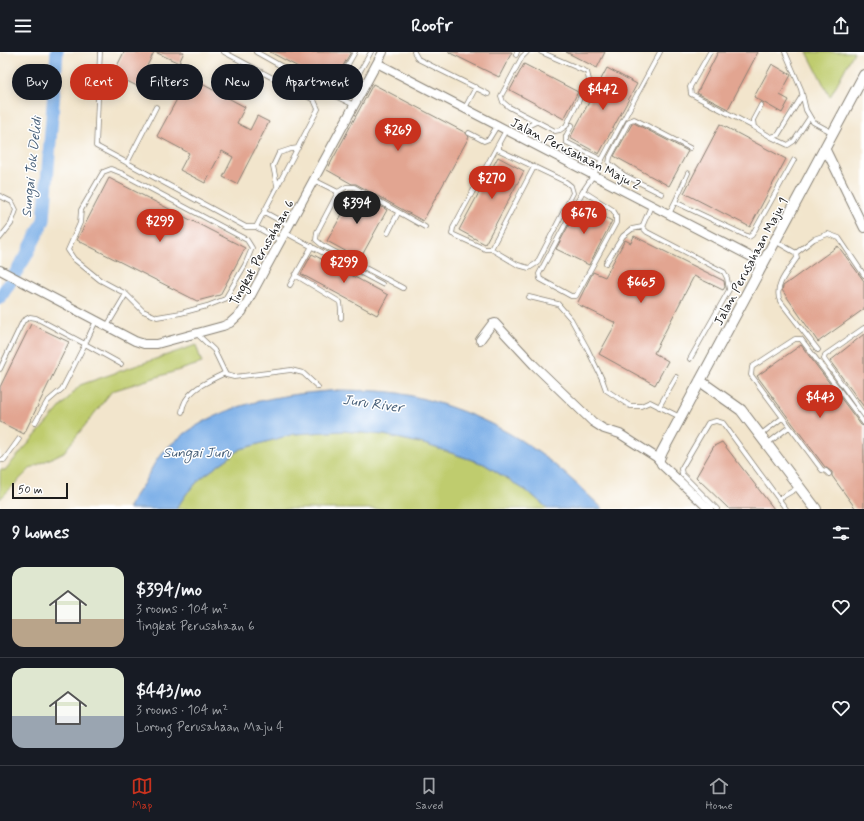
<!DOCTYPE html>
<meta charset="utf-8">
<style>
body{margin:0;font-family:Mynerve,sans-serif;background:#242831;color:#f1f3f6;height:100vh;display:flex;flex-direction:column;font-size:15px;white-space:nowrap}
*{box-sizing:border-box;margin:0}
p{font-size:13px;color:#9ea1a6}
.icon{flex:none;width:22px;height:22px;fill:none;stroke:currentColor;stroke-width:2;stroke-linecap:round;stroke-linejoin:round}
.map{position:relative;height:457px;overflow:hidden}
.details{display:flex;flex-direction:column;background:#171b24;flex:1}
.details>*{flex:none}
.guide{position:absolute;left:12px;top:12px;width:400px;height:36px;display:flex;gap:8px}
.scale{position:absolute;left:12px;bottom:10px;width:56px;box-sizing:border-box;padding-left:4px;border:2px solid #1c1c1c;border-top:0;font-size:11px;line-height:14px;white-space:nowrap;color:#1c1c1c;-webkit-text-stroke:3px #fff;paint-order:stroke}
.price{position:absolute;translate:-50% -34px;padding:0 9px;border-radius:14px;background:#c8321e;color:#fff;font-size:13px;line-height:26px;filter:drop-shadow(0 1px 2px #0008)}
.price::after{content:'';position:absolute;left:50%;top:24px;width:12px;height:9px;margin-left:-6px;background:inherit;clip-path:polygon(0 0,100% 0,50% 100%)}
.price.active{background:#222;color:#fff}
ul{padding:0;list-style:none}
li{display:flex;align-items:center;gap:12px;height:100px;padding:0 12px}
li+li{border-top:1px solid #363941}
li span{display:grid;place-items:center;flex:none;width:112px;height:80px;border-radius:12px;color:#555}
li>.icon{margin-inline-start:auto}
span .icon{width:48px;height:48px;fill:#fffc;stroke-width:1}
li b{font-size:17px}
h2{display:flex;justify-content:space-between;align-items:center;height:48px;padding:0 12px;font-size:17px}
.chip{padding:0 14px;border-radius:18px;background:#171b24;box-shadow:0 2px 10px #0003;font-size:14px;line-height:36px}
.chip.active{background:#c8321e;color:#fff}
header{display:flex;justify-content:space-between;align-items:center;height:52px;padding:0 12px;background:#171b24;font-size:18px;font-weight:800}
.tabs{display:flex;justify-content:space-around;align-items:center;height:56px;border-top:1px solid #363941;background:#171b24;font-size:11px;color:#9ea1a6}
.tabs a{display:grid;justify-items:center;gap:2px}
.tabs .active{color:#c8321e}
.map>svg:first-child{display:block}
</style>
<header><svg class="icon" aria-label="menu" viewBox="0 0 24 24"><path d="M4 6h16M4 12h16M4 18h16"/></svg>Roofr<svg class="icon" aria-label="share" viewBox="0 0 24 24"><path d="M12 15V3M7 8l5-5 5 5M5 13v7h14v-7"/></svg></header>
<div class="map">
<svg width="864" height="457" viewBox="0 0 864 457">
<rect width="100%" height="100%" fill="#fff"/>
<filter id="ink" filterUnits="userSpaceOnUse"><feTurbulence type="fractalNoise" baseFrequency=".025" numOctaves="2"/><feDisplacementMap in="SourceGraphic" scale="8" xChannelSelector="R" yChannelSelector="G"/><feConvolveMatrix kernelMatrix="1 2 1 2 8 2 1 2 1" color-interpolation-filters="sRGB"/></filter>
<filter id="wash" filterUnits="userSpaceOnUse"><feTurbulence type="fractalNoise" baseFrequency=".012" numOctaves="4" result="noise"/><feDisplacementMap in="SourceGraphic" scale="16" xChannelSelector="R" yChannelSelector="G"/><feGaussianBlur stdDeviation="0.9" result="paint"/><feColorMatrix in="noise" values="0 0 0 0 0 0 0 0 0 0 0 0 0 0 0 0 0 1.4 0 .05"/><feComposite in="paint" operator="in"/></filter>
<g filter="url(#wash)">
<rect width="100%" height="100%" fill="#f2e5cc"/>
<path fill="#bfcc6e" stroke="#6e7445" d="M807,0H854L830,45Z
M196,293L202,311L112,339L64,400L31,416L0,447V418H5L80,333Z
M343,379L384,383L424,392L484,412L531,442L548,457H176L187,441L201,426L241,397L294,382Z"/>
<path fill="#7aaee7" stroke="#4b6582" d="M343,338C361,339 380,338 398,341C455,352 511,376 556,414C572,427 587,442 603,457H548L531,442L484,412L424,392L384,383L343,379L294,382L241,397L201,426L187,441L176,457H128C132,448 138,439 144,431C150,420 156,406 165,398C214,351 279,342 343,338Z"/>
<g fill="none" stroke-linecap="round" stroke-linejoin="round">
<path stroke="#7aaee7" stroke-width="13" d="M0,246L26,204L44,168L57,0"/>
</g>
<g id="blocks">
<path fill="#e2a591" d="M124,0H154L137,34L113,22Z
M155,0H184L179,11Z
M270,0H351L332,33Z
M448,0H512L499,25Z
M566,0H605L597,16Z
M718,0H758L728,57L697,41Z
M524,12L578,40L564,67L510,38Z
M772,12L791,23L780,43L789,48L782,61L754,45Z
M607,16L637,32L599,102L570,86Z
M189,25L245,55L237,71L250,78L257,64L269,70L237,132L223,125L233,105L222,99L205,131L180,118L189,101L157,84Z
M373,32L466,81L469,85L423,169L356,132H352L327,118Z
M634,71L688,99L669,134L614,104L632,72Z
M720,72L786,107L750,175L684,141Z
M498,105L524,119L485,192L459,178Z
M109,126L245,196L220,243L197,249L77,188Z
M355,139L387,158L360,207L327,189Z
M580,152L612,169L589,213L556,197Z
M634,184L724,229L725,235L723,238L694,224L654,301L668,309L655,333L599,302L616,271L577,252L593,220L605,225L625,188L631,191Z
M838,194L864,229V257L818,290L782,238L783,234Z
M312,202L388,243L377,263L301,222Z
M31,272L69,290L24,382L0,370V335Z
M864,282V355L830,309Z
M801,293L861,373L864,374V457H856L832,424V420L825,415L757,324Z
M722,390L774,457H729L696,425L714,394Z"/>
</g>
</g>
<g filter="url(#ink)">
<use href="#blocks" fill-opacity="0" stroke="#878074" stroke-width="1"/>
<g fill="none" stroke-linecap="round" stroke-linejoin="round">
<g stroke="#878074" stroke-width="5.5">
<path id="service" d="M100,0L96,94L246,175H256L281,189
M224,0L314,48L318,57L256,175
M256,0L331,42L354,53
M414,0L418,7L488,42
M527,0L522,5L501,44L503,50L509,55L555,79L560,78L566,74L589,28L587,20L541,0
M710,0L690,35L691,42L754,75
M785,0L801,37L806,58L813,70L833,81
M516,3L517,0
M359,21L371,0
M331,42L355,0
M761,53L753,68L754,75L771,85L778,83L802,44
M465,56L476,35
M572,73L566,84V90L602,108
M469,81L484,89L489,87L497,74
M771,85L788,93L794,89L810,65
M524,87L530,73L536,70
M499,92V98L566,130L571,134L573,141L537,211L529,216L518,213L491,197H485L452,182L453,176L506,78
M127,111L156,55
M111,117L121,121L247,188L252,196L245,213L225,247L207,254L181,261L157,265L143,259L126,242L100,228L74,207L68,198L80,171L81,158L103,120Z
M624,123L609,111L610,105L629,69L634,67L690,96
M314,128L338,140L346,135H354L425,175
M277,133L273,114L279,101L291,97L298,96
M617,135L624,123L662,142
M583,139L613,158L616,163V171L576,244H571L540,227L539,222L583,139L593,124L660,0
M338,140L317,180L316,188L322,193L403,236
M0,144L12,150L16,158L11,172L0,186
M675,150L688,121
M651,154L642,175L647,180L724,220L727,226L729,238L690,307
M264,160L290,174
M669,162L675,150L749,185L752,183L794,108
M286,181L382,232
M388,181L398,161
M775,189L796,201L797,206C789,218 773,234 780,249L818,298
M491,197L534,115
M796,201L814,187L828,182L839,186L864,223
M606,211L623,184L632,177L642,175
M295,223L340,250L341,259V266
M290,233L312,194
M529,245L558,252L571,267L587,296L602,327L606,338L630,354H641L650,350L680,365
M107,274L126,242
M864,276L825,303L824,307L864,363
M197,282L214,298L226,323L234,325L291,318L303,321L318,335
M0,317L23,269L30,265L36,266L85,292L96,269
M659,355L676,325
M182,360C184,338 208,330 225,321
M35,371L47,350L62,337L85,292L121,312
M760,383L782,366
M767,392L789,375
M0,408H4L19,387
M829,422L826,419L822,418L751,323L752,315L795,287H801L864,371
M779,447L799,435
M717,457L682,422L681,417L708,371L716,369L723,371L786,457"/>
</g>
<g stroke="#878074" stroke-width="10">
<path id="minor" d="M377,11L763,211
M825,96L864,176
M0,218L135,289L144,292H157L223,274L230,271L242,260L383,0
M480,288L492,272L495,271L534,313L593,370L604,377L620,382L659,407L661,412L709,457"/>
</g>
<g stroke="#878074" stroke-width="12">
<path id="tertiary" d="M700,329L741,358L816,457
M659,407L662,400L864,23"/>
</g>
<use href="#service" stroke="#fff" stroke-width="4"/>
<use href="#minor" stroke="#fff" stroke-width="8"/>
<use href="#tertiary" stroke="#fff" stroke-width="10"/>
</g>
</g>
<g text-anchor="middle" stroke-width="3" stroke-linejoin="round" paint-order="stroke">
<g font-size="13" fill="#1c1c1c" stroke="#fff">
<text transform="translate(576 101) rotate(27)" y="5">Jalan Perusahaan Maju 2</text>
<text transform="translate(261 200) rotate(-61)" y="5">Tingkat Perusahaan 6</text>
<text transform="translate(750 209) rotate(-62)" y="5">Jalan Perusahaan Maju 1</text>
</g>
<g font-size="14" font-style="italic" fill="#465e77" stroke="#fff">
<text transform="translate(31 115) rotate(-84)" y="5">Sungai Tok Delidi</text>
<text transform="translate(373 351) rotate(8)" y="5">Juru River</text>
<text x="197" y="405">Sungai Juru</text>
</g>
</g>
</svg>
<div class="scale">50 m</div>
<b class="price" style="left:603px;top:59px">$442</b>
<b class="price" style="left:398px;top:100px">$269</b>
<b class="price" style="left:492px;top:148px">$270</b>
<b class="price active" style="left:357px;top:173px">$394</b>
<b class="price" style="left:584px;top:183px">$676</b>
<b class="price" style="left:160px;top:191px">$299</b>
<b class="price" style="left:344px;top:232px">$299</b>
<b class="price" style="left:641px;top:252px">$665</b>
<b class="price" style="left:820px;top:367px">$443</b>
<div class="guide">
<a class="chip">Buy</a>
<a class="chip active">Rent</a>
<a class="chip">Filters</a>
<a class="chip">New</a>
<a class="chip">Apartment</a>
</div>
</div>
<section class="details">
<h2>9 homes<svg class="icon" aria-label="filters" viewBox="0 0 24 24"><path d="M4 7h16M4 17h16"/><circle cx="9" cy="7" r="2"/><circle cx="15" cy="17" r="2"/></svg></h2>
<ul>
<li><span style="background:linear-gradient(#dfe7d0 65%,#b9a48a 0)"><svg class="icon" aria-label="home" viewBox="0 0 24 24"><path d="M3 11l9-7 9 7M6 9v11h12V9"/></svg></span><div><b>$394/mo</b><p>3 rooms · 104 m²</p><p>Tingkat Perusahaan 6</p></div><svg class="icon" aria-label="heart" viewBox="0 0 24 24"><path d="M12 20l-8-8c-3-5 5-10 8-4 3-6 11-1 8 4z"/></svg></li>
<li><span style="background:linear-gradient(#dfe7d0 60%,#9aa5b1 0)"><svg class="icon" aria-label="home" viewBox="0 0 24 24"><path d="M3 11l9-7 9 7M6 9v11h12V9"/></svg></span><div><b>$443/mo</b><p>3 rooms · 104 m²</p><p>Lorong Perusahaan Maju 4</p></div><svg class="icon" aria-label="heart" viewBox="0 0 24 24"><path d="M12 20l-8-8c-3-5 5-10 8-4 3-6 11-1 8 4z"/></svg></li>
</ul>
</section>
<nav class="tabs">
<a class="active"><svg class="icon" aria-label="map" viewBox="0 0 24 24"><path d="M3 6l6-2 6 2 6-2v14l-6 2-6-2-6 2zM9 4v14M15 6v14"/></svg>Map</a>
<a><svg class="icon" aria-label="saved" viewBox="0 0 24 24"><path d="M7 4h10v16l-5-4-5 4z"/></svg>Saved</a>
<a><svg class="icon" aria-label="home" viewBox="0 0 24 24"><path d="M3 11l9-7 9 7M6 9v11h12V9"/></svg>Home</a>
</nav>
